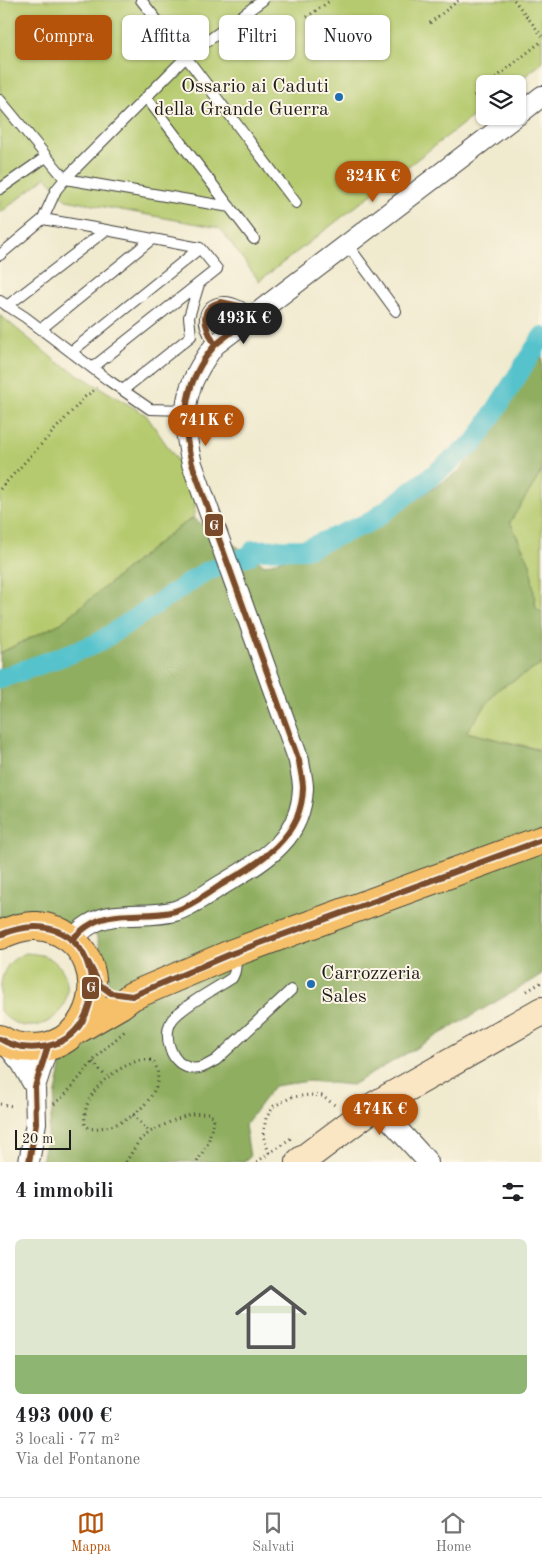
<!DOCTYPE html>
<html lang="it">
<meta charset="utf-8">
<style>
body{margin:0;font-family:"Old Standard TT",serif;background:#f6f6f6;color:#202124;height:100vh;display:flex;flex-direction:column;font-size:19px;white-space:nowrap}
*{box-sizing:border-box;margin:0}
p{font-size:16px;color:#757577}
.icon{flex:none;width:28px;height:28px;fill:none;stroke:currentColor;stroke-width:2;stroke-linecap:round;stroke-linejoin:round}
.map{position:relative;height:1162px;overflow:hidden}
.drawer{display:flex;flex-direction:column;background:#fff;flex:1}
.drawer>*{flex:none}
.hud{position:absolute;left:15px;top:15px;width:512px;height:45px;display:flex;gap:10px}
.tools{position:absolute;left:476px;top:75px;display:grid;gap:10px}
.tools a{display:grid;place-items:center;width:50px;height:50px;border-radius:8px;background:#fff;box-shadow:0 1px 4px #0004;font-size:25px}
.scale{position:absolute;left:15px;bottom:12px;width:56px;box-sizing:border-box;padding-left:5px;border:2px solid #1c1c1c;border-top:0;font-size:14px;line-height:18px;white-space:nowrap;color:#1c1c1c;-webkit-text-stroke:4px #fcf5e5;paint-order:stroke}
.price{position:absolute;translate:-50% -42px;padding:0 11px;border-radius:18px;background:#b45309;color:#fff;font-size:16px;line-height:32px;filter:drop-shadow(0 1px 2px #0008)}
.price::after{content:'';position:absolute;left:50%;top:30px;width:15px;height:11px;margin-left:-8px;background:inherit;clip-path:polygon(0 0,100% 0,50% 100%)}
.price.active{background:#222;color:#fff}
ul{padding:0;list-style:none}
li{display:grid;align-content:center;gap:10px;height:265px;padding:0 15px}
li span{display:grid;place-items:center;height:155px;border-radius:8px;color:#555}
li>.icon{margin-inline-start:auto}
span .icon{width:90px;height:90px;fill:#fffc;stroke-width:1}
li b{font-size:21px}
h2{display:flex;justify-content:space-between;align-items:center;height:60px;padding:0 15px;font-size:21px}
.pill{padding:0 18px;border-radius:8px;background:#fff;box-shadow:0 1px 4px #0004;font-size:18px;line-height:45px}
.pill.active{background:#b45309;color:#fff}
.menu{display:flex;justify-content:space-around;align-items:center;height:70px;border-top:1px solid #e0e0e0;background:#fff;font-size:14px;color:#757577}
.menu a{display:grid;justify-items:center;gap:2px}
.menu .active{color:#b45309}
.map>svg:first-child{display:block}
</style>
<div class="map">
<svg width="542" height="1162" viewBox="0 0 542 1162">
<rect width="100%" height="100%" fill="#fcf5e5"/>
<filter id="ink" filterUnits="userSpaceOnUse"><feTurbulence type="fractalNoise" baseFrequency=".02" numOctaves="2"/><feDisplacementMap in="SourceGraphic" scale="10" xChannelSelector="R" yChannelSelector="G"/><feConvolveMatrix kernelMatrix="1 2 1 2 8 2 1 2 1" color-interpolation-filters="sRGB"/></filter>
<filter id="wash" filterUnits="userSpaceOnUse"><feTurbulence type="fractalNoise" baseFrequency=".0096" numOctaves="4" result="noise"/><feDisplacementMap in="SourceGraphic" scale="20" xChannelSelector="R" yChannelSelector="G"/><feGaussianBlur stdDeviation="1.12" result="paint"/><feColorMatrix in="noise" values="0 0 0 0 0 0 0 0 0 0 0 0 0 0 0 0 0 1.4 0 .05"/><feComposite in="paint" operator="in"/></filter>
<g filter="url(#wash)">
<rect width="100%" height="100%" fill="#f0eacf"/>
<path fill="#b5ca6e" stroke="#687345" d="M0,0H542V63L515,84H485V107L259,281L220,228L66,200L46,177L0,213Z
M0,315L57,362L146,415L183,469L196,501L193,518L173,531L61,623L0,653Z
M542,471V613L536,609L530,564L510,522Z
M542,663V750L466,732L498,689L539,666Z
M26,953C34,954 42,954 49,958C81,976 68,1022 34,1026C20,1028 9,1021 0,1011C0,981 0,963 26,953Z"/>
<path fill="#90ae61" stroke="#56653e" d="M542,345V471L510,522L530,564L536,608L542,613V663L539,666L498,689L466,732L542,751V975L352,1085L309,1081L274,1086L245,1125L250,1157L243,1162H42L62,1063L101,1022L109,976L96,935L62,922L0,921V653L61,623L173,531L193,518L265,565L363,534L461,470Z"/>
<g fill="none" stroke-linecap="round" stroke-linejoin="round">
<path stroke="#55c2cc" stroke-width="20" d="M0,679L96,644L205,572L250,555L254,550L306,549L372,521L429,478L476,441L542,337"/>
</g>
</g>
<g filter="url(#ink)">
<g fill="none" stroke-linecap="round" stroke-linejoin="round">
<g stroke="#3c3b37" stroke-width="12">
<path id="lane" d="M141,0L186,57L296,203
M146,97L254,239
M0,100L65,179L230,207
M0,189L46,157
M43,219L56,190L65,179L186,57L263,0
M347,244L396,311
M0,255L43,219L106,230L200,248L217,269L92,368
M0,301L25,317L108,380L150,409L185,410
M7,306L106,230
M41,329L152,239
M215,345C211,338 206,331 205,323C203,302 224,298 239,306C244,308 248,314 251,317
M71,352L200,248
M123,390L191,336L189,317L199,284
M233,954C236,964 237,969 232,978C217,988 182,1006 172,1020C162,1036 171,1064 190,1068C200,1070 207,1065 216,1060L291,990"/>
</g>
<g stroke="#3c3b37" stroke-width="22">
<path id="street" d="M518,115L542,96
M71,940C77,935 82,929 89,925C114,909 147,919 175,911C192,906 209,892 225,883C265,859 301,840 303,788C303,779 300,770 299,761L192,464C180,414 183,386 215,345L516,116
M4,1042L22,1064L35,1087
M376,1105L428,1162
M29,1162L36,1123L35,1087L48,1046"/>
</g>
<g stroke="#3c3b37" stroke-width="30">
<path id="secondary" d="M300,1162L376,1105L542,1011"/>
</g>
<g stroke="#3c3b37" stroke-width="30">
<path id="primary" d="M0,935C12,930 24,925 37,926C88,930 108,987 79,1026C70,1037 58,1045 44,1047C29,1049 13,1048 0,1039
M75,1031L120,1005L132,996L233,953L542,840"/>
</g>
<path stroke="#3c3b37" stroke-width="3" stroke-dasharray="1 4" stroke-linecap="butt" d="M514,0L542,36
M307,17L331,0
M430,23L459,0
M488,84L542,41
M474,96L485,86
M0,489L85,397L97,388
M527,991L542,982
M140,1060H152C170,1082 142,1113 121,1122C111,1127 101,1128 90,1129L85,1125C81,1092 113,1069 140,1060Z
M93,1062L106,1077
M0,1104L13,1106
M54,1104L65,1095L100,1053L126,1030
M133,1115L150,1132
M269,1153L263,1135L266,1118L274,1106L292,1097L310,1095L322,1096L336,1106
M126,1162L139,1141L150,1132L172,1121L190,1114L209,1113L214,1119L208,1143L197,1162
M257,1162L291,1138"/>
<use href="#lane" stroke="#fff" stroke-width="10"/>
<use href="#street" stroke="#fff" stroke-width="20"/>
<use href="#secondary" stroke="#fbe6c4" stroke-width="28"/>
<use href="#primary" stroke="#f6c06b" stroke-width="28"/>
<g stroke="#fcf5e5" stroke-width="10">
<path id="bus-1" d="M221,302L239,306L251,317L215,345C206,329 196,308 221,302Z
M0,935C105,892 121,1039 41,1047C26,1049 13,1047 0,1039
M71,940C80,932 88,924 99,920C123,911 150,918 175,911C192,906 206,894 221,885C260,862 302,838 303,788C303,779 300,770 299,761L192,464C180,418 184,382 215,345
M88,962L100,985L111,993L132,996L233,953L542,840
M29,1162L36,1123L35,1087L48,1046"/>
</g>
<use href="#bus-1" stroke="#7a4b2a" stroke-width="6"/>
</g>
</g>
<g fill="#1f6fb2" stroke="#fcf5e5" stroke-width="2">
<circle cx="339" cy="97" r="5"/>
<circle cx="311" cy="984" r="5"/>
</g>
<g text-anchor="middle" stroke-width="4" stroke-linejoin="round" paint-order="stroke">
<g font-size="20" fill="#1c1c1c" stroke="#fcf5e5" text-anchor="end">
<text x="329" y="92">Ossario ai Caduti<tspan x="329" dy="23">della Grande Guerra</tspan></text>
<text x="321" y="979" text-anchor="start">Carrozzeria<tspan x="321" dy="23">Sales</tspan></text>
</g>
</g>
<g stroke="#fcf5e5" stroke-width="2">
<rect x="204" y="513" width="20" height="24" rx="5" fill="#7a4b2a"/>
<rect x="81" y="976" width="19" height="24" rx="5" fill="#7a4b2a"/>
</g>
<g font-size="14" text-anchor="middle" font-weight="bold" fill="#fff">
<text x="214" y="530">G</text>
<text x="91" y="992">G</text>
</g>
</svg>
<div class="tools">
<a><svg class="icon" aria-label="layers" viewBox="0 0 24 24"><path d="M12 4l9 5-9 5-9-5zM3 14l9 5 9-5"/></svg></a>
</div>
<div class="scale">20 m</div>
<b class="price" style="left:373px;top:203px">324K €</b>
<b class="price active" style="left:244px;top:345px">493K €</b>
<b class="price" style="left:206px;top:447px">741K €</b>
<b class="price" style="left:380px;top:1136px">474K €</b>
<div class="hud">
<a class="pill active">Compra</a>
<a class="pill">Affitta</a>
<a class="pill">Filtri</a>
<a class="pill">Nuovo</a>
</div>
</div>
<section class="drawer">
<h2>4 immobili<svg class="icon" aria-label="filters" viewBox="0 0 24 24"><path d="M4 7h16M4 17h16"/><circle cx="9" cy="7" r="2"/><circle cx="15" cy="17" r="2"/></svg></h2>
<ul>
<li><span style="background:linear-gradient(#dfe7d0 75%,#8fb573 0)"><svg class="icon" aria-label="home" viewBox="0 0 24 24"><path d="M3 11l9-7 9 7M6 9v11h12V9"/></svg></span><div><b>493 000 €</b><p>3 locali · 77 m²</p><p>Via del Fontanone</p></div></li>
</ul>
</section>
<nav class="menu">
<a class="active"><svg class="icon" aria-label="map" viewBox="0 0 24 24"><path d="M3 6l6-2 6 2 6-2v14l-6 2-6-2-6 2zM9 4v14M15 6v14"/></svg>Mappa</a>
<a><svg class="icon" aria-label="saved" viewBox="0 0 24 24"><path d="M7 4h10v16l-5-4-5 4z"/></svg>Salvati</a>
<a><svg class="icon" aria-label="home" viewBox="0 0 24 24"><path d="M3 11l9-7 9 7M6 9v11h12V9"/></svg>Home</a>
</nav>
